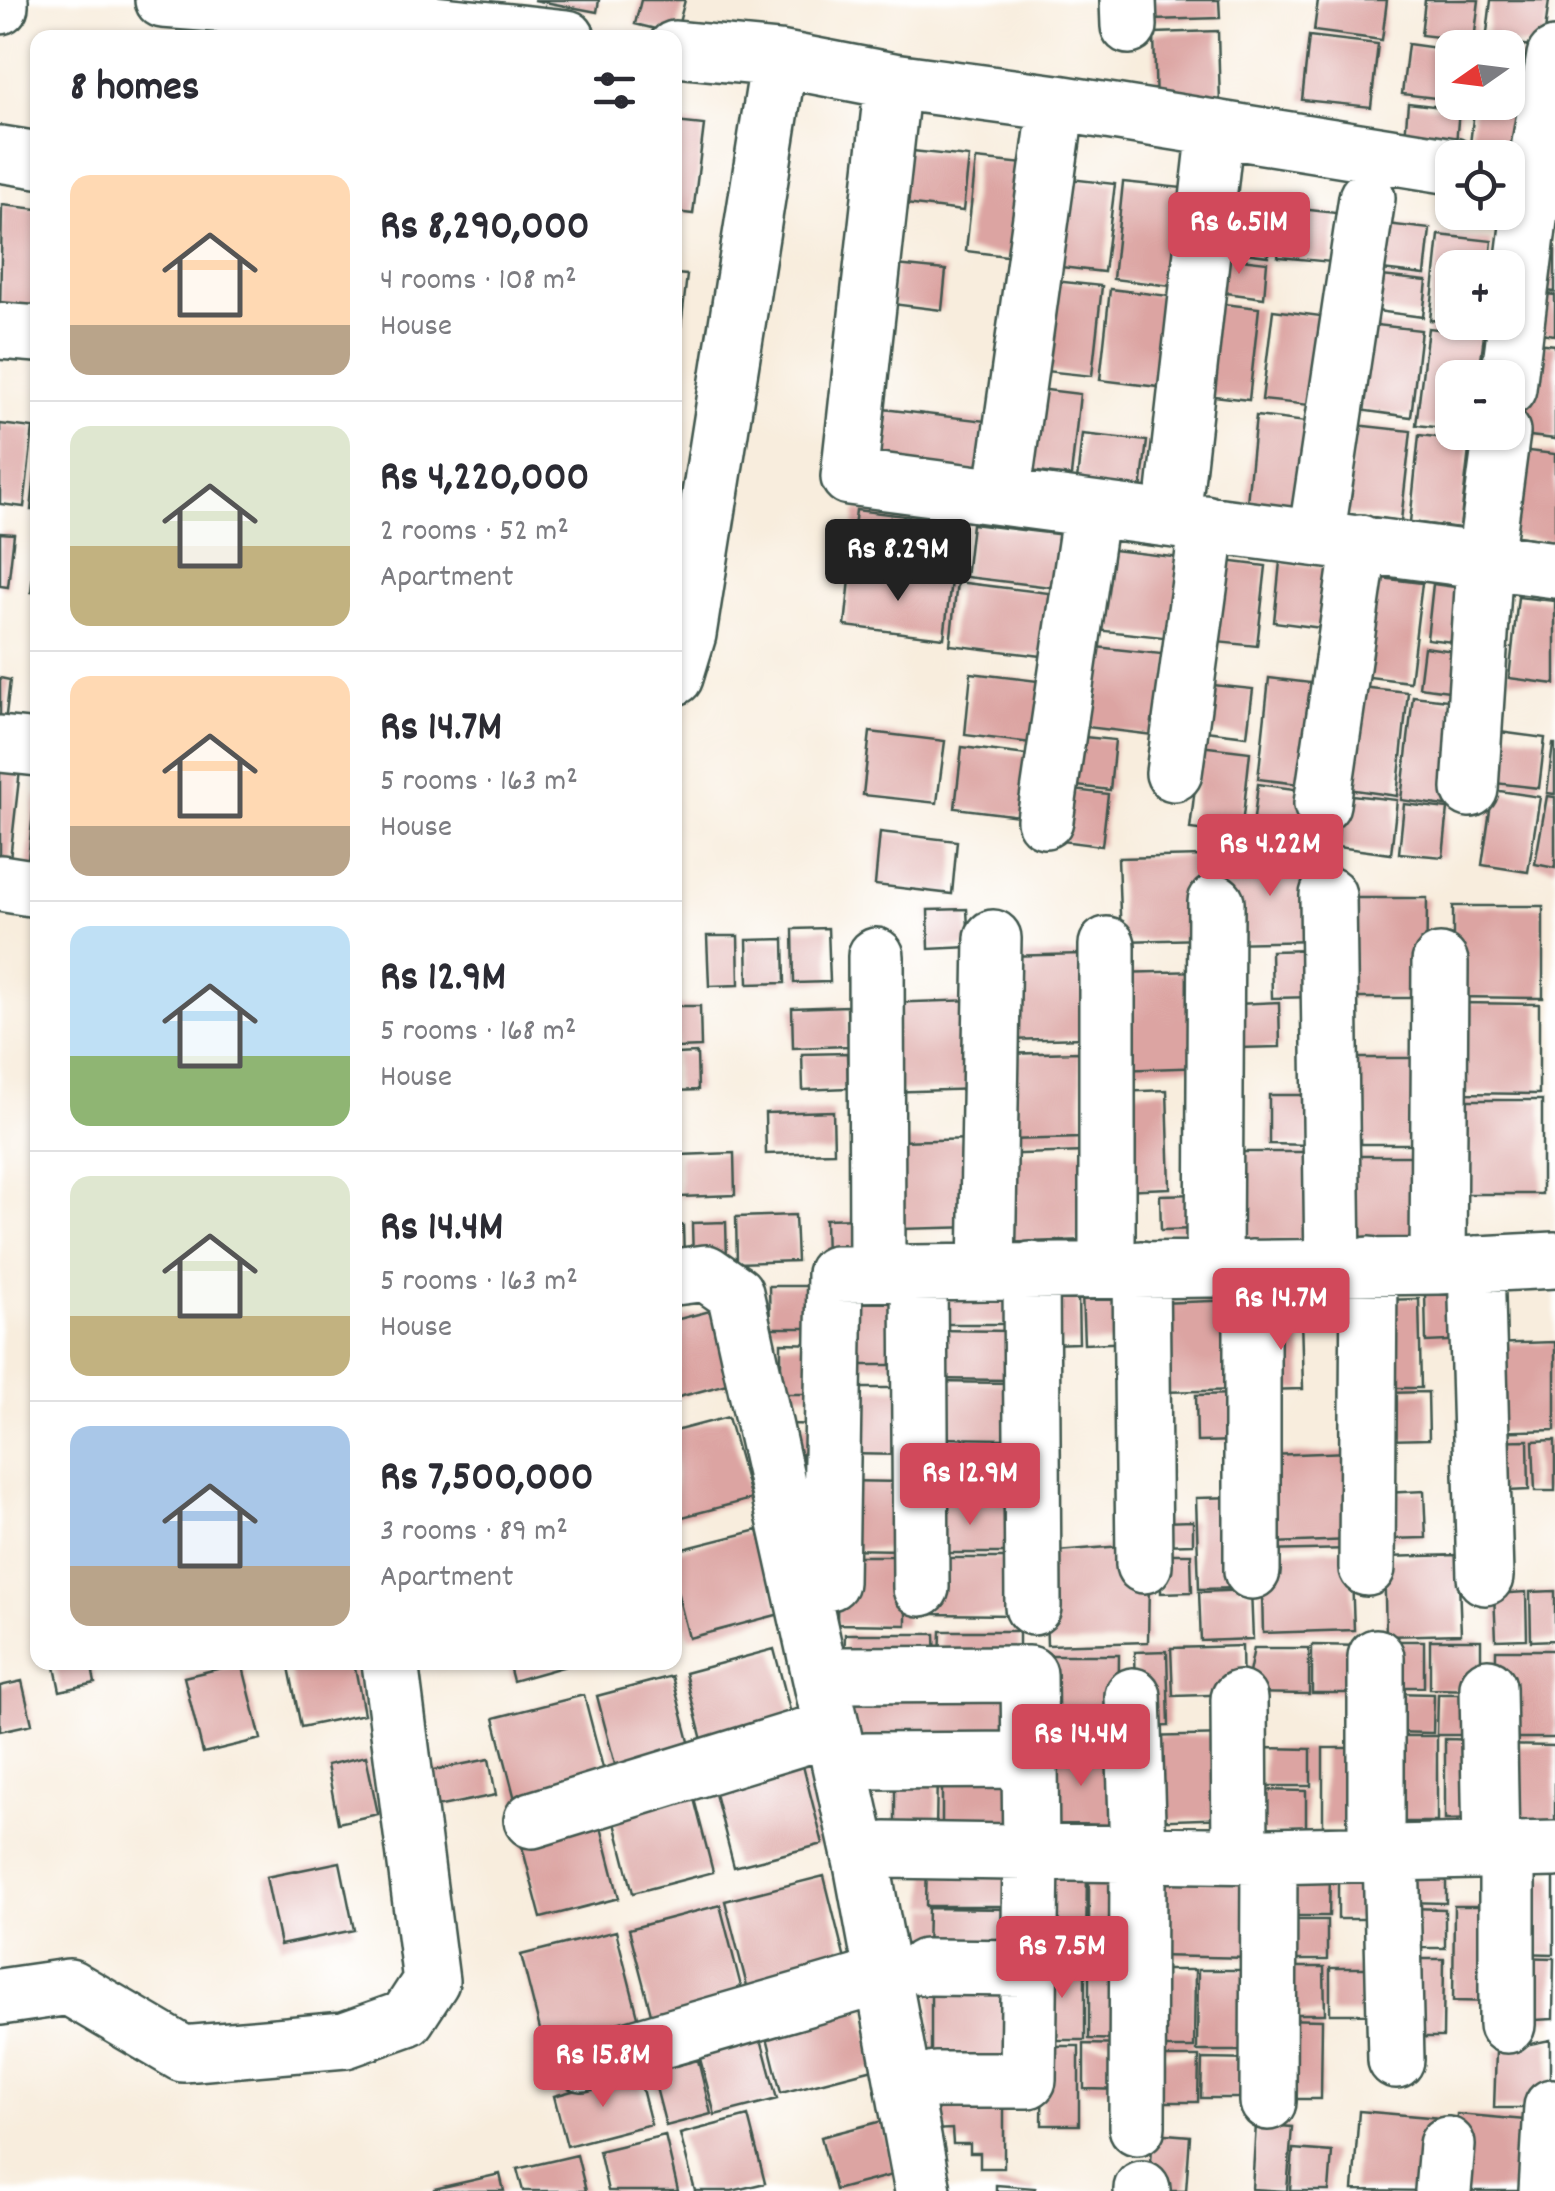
<!DOCTYPE html>
<meta charset="utf-8">
<style>
body{margin:0;font-family:Dekko,sans-serif;background:#f2f2f3;color:#2b2b33;height:100vh;display:flex;flex-direction:column;font-size:38px;white-space:nowrap}
*{box-sizing:border-box;margin:0}
p{font-size:32px;color:#7c7c81}
.icon{flex:none;width:55px;height:55px;fill:none;stroke:currentColor;stroke-width:2;stroke-linecap:round;stroke-linejoin:round}
.map{position:relative;flex:1;overflow:hidden}
.details{position:absolute;left:30px;top:30px;width:652px;height:1640px;display:flex;flex-direction:column;background:#fff;border-radius:20px;box-shadow:0 2px 8px #0004}
.details>*{flex:none}
.needle{width:65px;rotate:256deg}
.controls{position:absolute;left:1435px;top:30px;display:grid;gap:20px}
.controls a{display:grid;place-items:center;width:90px;height:90px;border-radius:20px;background:#fff;box-shadow:0 2px 8px #0004;font-size:50px}
.price{position:absolute;translate:-50% -85px;padding:0 22px;border-radius:10px;background:#d1495b;color:#fff;font-size:32px;line-height:65px;filter:drop-shadow(0 2px 5px #0008)}
.price::after{content:'';position:absolute;left:50%;top:60px;width:30px;height:22px;margin-left:-15px;background:inherit;clip-path:polygon(0 0,100% 0,50% 100%)}
.price.on{background:#222;color:#fff}
ul{padding:0;list-style:none}
li{display:flex;align-items:center;gap:30px;height:250px;padding:0 40px}
li+li{border-top:2px solid #e1e1e2}
li span{display:grid;place-items:center;flex:none;width:280px;height:200px;border-radius:20px;color:#555}
li>.icon{margin-inline-start:auto}
span .icon{width:120px;height:120px;fill:#fffc;stroke-width:1}
li b{font-size:42px}
h2{display:flex;justify-content:space-between;align-items:center;height:120px;padding:0 40px;font-size:42px}
.map>svg:first-child{display:block}
</style>
<div class="map">
<svg width="1555" height="2191" viewBox="0 0 1555 2191">
<rect width="100%" height="100%" fill="#fff"/>
<filter id="ink" filterUnits="userSpaceOnUse"><feTurbulence type="fractalNoise" baseFrequency=".01" numOctaves="2"/><feDisplacementMap in="SourceGraphic" scale="20" xChannelSelector="R" yChannelSelector="G"/><feConvolveMatrix kernelMatrix="1 2 1 2 8 2 1 2 1" color-interpolation-filters="sRGB"/></filter>
<filter id="wash" filterUnits="userSpaceOnUse"><feTurbulence type="fractalNoise" baseFrequency=".0048" numOctaves="4" result="noise"/><feDisplacementMap in="SourceGraphic" scale="40" xChannelSelector="R" yChannelSelector="G"/><feGaussianBlur stdDeviation="2.25" result="paint"/><feColorMatrix in="noise" values="0 0 0 0 0 0 0 0 0 0 0 0 0 0 0 0 0 1.4 0 .05"/><feComposite in="paint" operator="in"/></filter>
<g filter="url(#wash)">
<rect width="100%" height="100%" fill="#f8eddd"/>
<g id="blocks">
<path fill="#dca4a2" d="M534,0H599L597,12Z
M641,0H685L676,34L635,24Z
M1153,0H1219L1220,18L1153,20Z
M1318,0H1387L1382,40L1314,31Z
M1425,0H1479L1474,41L1421,35Z
M1491,0H1549L1543,47L1486,41Z
M1218,31L1220,106L1156,108L1154,33Z
M1309,36L1378,44L1371,107L1302,100Z
M1408,44L1452,50V100L1402,94Z
M1508,55L1535,58L1525,150L1470,144L1475,102H1508Z
M1408,103L1459,109L1456,144L1405,138Z
M675,122L704,125L693,214L675,212Z
M903,150L969,157L963,211L897,203Z
M976,159L1033,165L1023,258L966,251Z
M1061,178L1115,184L1104,272L1052,266Z
M1123,182L1183,188L1172,286L1113,279Z
M1218,196L1274,203L1268,256L1212,249Z
M2,205L38,209V316L0,312Z
M1284,207L1336,213L1331,262L1278,257Z
M1378,223L1430,229L1425,275L1373,269Z
M1439,235L1492,241L1489,268H1452V322L1430,320Z
M1543,246L1555,248V292L1538,290Z
M1214,256L1267,262L1264,298L1210,291Z
M896,265L946,270L942,310L892,304Z
M675,274L687,275L681,327L675,326Z
M1373,275L1427,281L1423,317L1369,310Z
M1045,280L1102,286L1092,376L1035,370Z
M1110,289L1169,296L1159,387L1100,380Z
M1536,293L1555,295V335L1532,332Z
M1206,302L1259,308L1249,400L1196,394Z
M1273,310L1329,317L1319,406L1262,400Z
M1368,324L1421,330L1411,417L1359,410Z
M1428,328L1484,334L1479,378H1452V429L1416,425Z
M1525,342L1555,345V439L1514,434Z
M1030,388L1080,394L1071,476L1021,470Z
M866,407L986,421L981,473L860,460Z
M1256,416L1315,423L1305,509L1247,502Z
M0,424L33,428L24,507L0,504Z
M1355,425L1411,431L1401,521L1345,514Z
M1082,434L1147,441L1140,498L1076,490Z
M1419,435L1470,441L1460,528L1410,522Z
M1511,449L1555,454V541L1501,534Z
M35,474H38V510H31Z
M856,510L954,522L948,574L850,562Z
M972,524L1065,535L1059,588L966,577Z
M0,533L14,534L8,587L0,586Z
M1105,549L1181,558L1172,638L1095,630Z
M35,557H38V593L31,592Z
M1225,561L1266,566L1257,646L1216,642Z
M1280,562L1329,568L1322,628L1274,622Z
M851,570L951,581L944,638L845,626Z
M1373,577L1422,583L1410,682L1361,676Z
M957,582L1057,594L1050,657L950,645Z
M1433,584L1476,590L1470,644L1427,639Z
M1518,597L1555,601V684L1509,678Z
M1096,647L1171,655L1162,736L1087,727Z
M1424,647L1469,653L1464,693L1419,687Z
M971,673L1046,682L1040,744L965,735Z
M0,678L10,680L4,732L0,731Z
M1269,678L1319,684L1307,785L1258,779Z
M1203,684L1253,689L1247,736L1197,730Z
M1360,687L1408,692L1397,796L1348,789Z
M1413,696L1465,702L1453,807L1401,800Z
M1492,731L1545,738L1539,788L1486,782Z
M870,732L945,741L937,803L863,795Z
M1074,736L1115,740L1110,790L1069,785Z
M1553,744H1555V794L1547,793Z
M1200,746L1250,752L1241,835L1190,829Z
M962,747L1035,756L1028,817L955,808Z
M0,759L21,761L9,868L0,867Z
M1258,784L1309,791L1303,841L1252,835Z
M1066,789L1108,794L1102,846L1061,841Z
M1493,790L1540,797L1528,872L1482,865Z
M1342,794L1397,800L1391,854L1337,847Z
M35,795H38V869L27,868Z
M1547,796L1555,797V868L1535,864Z
M1404,804L1448,809L1443,857L1399,853Z
M880,832L957,841L952,894L875,885Z
M1313,854L1316,941L1226,943L1224,857Z
M1203,856L1206,939L1121,941L1118,858Z
M1341,898H1427L1426,998H1341Z
M1453,906H1543V998L1453,997Z
M967,909L969,947L929,949L928,910Z
M828,928L830,982L794,983L793,929Z
M707,936H738L739,985L709,986Z
M784,939L785,983L748,984L747,940Z
M1312,950L1314,997L1272,998L1271,951Z
M1082,954L1085,1038L1003,1040L1000,956Z
M1205,971L1208,1067L1116,1070L1113,973Z
M976,1000L979,1089L884,1092L882,1003Z
M1279,1002L1280,1047L1237,1048L1236,1004Z
M1459,1003L1539,1004V1094L1458,1093Z
M676,1006H700L701,1047L677,1048Z
M847,1006L848,1046L793,1048L792,1008Z
M1080,1052L1083,1138L1003,1140L1000,1054Z
M697,1053L698,1090L675,1091V1054Z
M847,1053L848,1088L803,1090L802,1054Z
M1344,1058H1425V1144H1345Z
M1167,1090L1170,1188L1120,1190L1117,1092Z
M1269,1095H1310V1145L1269,1144Z
M1456,1100H1542V1194H1456Z
M833,1111L834,1152L766,1154L765,1113Z
M974,1139L976,1227L900,1229L897,1141Z
M1085,1152L1088,1240L996,1243L993,1155Z
M1229,1152H1313V1241H1229Z
M734,1153L735,1195L680,1197L679,1155Z
M1343,1156H1427V1243H1343Z
M1198,1194L1199,1229L1161,1230L1160,1195Z
M795,1215L797,1261L737,1263L736,1217Z
M858,1218L859,1259H826L825,1219Z
M726,1222L727,1260L693,1261L692,1223Z
M675,1225H683L684,1260H675Z
M932,1284L1011,1285V1324H932Z
M769,1286H819V1328H770Z
M845,1288L908,1289V1365H845Z
M1469,1291L1470,1340L1426,1342L1425,1292Z
M1133,1292L1135,1342L1084,1344L1082,1293Z
M1078,1297L1079,1343L1049,1344L1048,1298Z
M1419,1299L1421,1388H1384L1380,1300Z
M1238,1300L1241,1390L1161,1392L1159,1303Z
M714,1310L734,1382L675,1398V1320Z
M1301,1317L1303,1389L1262,1390L1259,1318Z
M931,1330L1011,1331L1010,1380L931,1379Z
M1555,1342V1430L1488,1432L1485,1344Z
M781,1343L822,1344V1394H781Z
M931,1382L1012,1383V1439L931,1438Z
M846,1388H910V1455L845,1454Z
M1428,1392L1429,1439L1385,1440L1384,1393Z
M1238,1394L1239,1441L1197,1442L1196,1395Z
M728,1417L751,1499L675,1519V1431Z
M788,1424L824,1425V1454H788Z
M1528,1440L1529,1490L1485,1492L1483,1441Z
M1555,1440V1491H1535L1533,1441Z
M929,1443L1011,1444V1499H929Z
M1349,1452L1352,1540L1272,1543L1269,1455Z
M840,1481L904,1482V1550L840,1549Z
M1424,1491L1426,1538L1386,1539L1384,1493Z
M1238,1497L1241,1588L1199,1589L1196,1498Z
M929,1502H1012V1553H928Z
M1193,1521V1544L1161,1545V1522Z
M758,1530L780,1614L689,1638L675,1583V1551Z
M1122,1546L1149,1578L1148,1642L1047,1645L1044,1552Z
M1351,1549L1354,1630L1263,1633L1261,1551Z
M1161,1554H1191L1192,1592L1161,1593Z
M1458,1555L1461,1634L1386,1636L1384,1557Z
M838,1556H906V1625L837,1624Z
M927,1558H1016L1015,1615L927,1614Z
M1251,1590L1253,1639L1201,1641L1199,1592Z
M1555,1591V1640L1531,1641L1530,1592Z
M1526,1592L1527,1639L1496,1640L1494,1594Z
M941,1631H1019V1664L940,1663Z
M845,1634H935L936,1666L844,1665Z
M1430,1640H1481V1690L1430,1689Z
M1392,1641H1424V1687H1391Z
M1312,1645L1368,1646L1367,1693H1312Z
M1242,1646L1243,1694L1173,1696L1171,1648Z
M1254,1648H1309V1694L1245,1693Z
M774,1649L795,1729L705,1752L685,1673Z
M1496,1650H1555V1738H1495Z
M1167,1651L1169,1726L1137,1727L1135,1652Z
M1039,1655H1119L1118,1740L1039,1739Z
M54,1662H91L95,1683L60,1691Z
M288,1662H354L364,1714L301,1727Z
M508,1662H573V1664L513,1681Z
M242,1663L261,1739L203,1753L184,1677Z
M672,1676L693,1757L618,1776L597,1696Z
M22,1681L32,1724L0,1731V1686Z
M851,1683L1012,1685V1755L850,1754Z
M1391,1693L1434,1694L1433,1733L1390,1732Z
M1438,1694H1481V1735H1437Z
M584,1695L608,1787L518,1811L494,1718Z
M1230,1735L1231,1818L1143,1821L1141,1737Z
M1389,1736H1437V1822H1389Z
M1445,1739L1481,1740L1480,1819L1445,1820Z
M1044,1743L1119,1744V1834L1043,1833Z
M1495,1745L1555,1746V1829H1494Z
M1263,1748L1311,1749V1786H1263Z
M1323,1748H1366L1365,1826H1323Z
M366,1756L378,1814L338,1823L327,1765Z
M801,1758L823,1844L734,1867L712,1782Z
M489,1759L496,1795L426,1809L419,1773Z
M942,1769L1016,1770L1015,1841H942Z
M895,1771H937L936,1834H895Z
M1261,1790L1306,1791V1833H1260Z
M692,1791L713,1872L633,1893L612,1811Z
M599,1819L619,1898L541,1918L520,1839Z
M927,1859L1009,1860L1010,1906H926Z
M340,1862L354,1930L280,1945L266,1877Z
M1039,1867L1087,1868L1086,1958L1039,1957Z
M1089,1868H1132V1957H1089Z
M1154,1870L1254,1875V1958L1153,1956Z
M1406,1871L1446,1872V1903L1406,1902Z
M1338,1873H1382L1381,1919H1338Z
M824,1876L849,1976L751,2001L725,1901Z
M1282,1876L1330,1877L1329,1916H1282Z
M1518,1877H1554V1954L1518,1953Z
M720,1905L745,2002L654,2025L629,1929Z
M1454,1906H1501L1500,2002L1453,2001Z
M928,1908L1008,1909V1955H927Z
M1408,1908L1445,1909V1948H1408Z
M1281,1920H1327V1960H1281Z
M616,1931L642,2032L547,2057L521,1955Z
M1513,1957L1554,1958L1553,2019L1515,2021Z
M1407,1959H1444L1443,2037H1406Z
M1039,1962H1085V2040H1039Z
M1089,1962L1127,1963V2040L1089,2039Z
M1274,1967H1324L1325,2014H1273Z
M1330,1968H1380L1379,2014H1330Z
M1153,1970H1195L1194,2048H1153Z
M1198,1970H1251V2051H1197Z
M931,1972L1012,1973L1011,2069H931Z
M861,2008L877,2068L781,2093L766,2033Z
M1279,2019L1322,2020L1321,2099H1279Z
M760,2035L777,2099L715,2115L698,2051Z
M1550,2040V2108H1494L1496,2051Z
M1084,2044L1128,2045V2090L1084,2089Z
M1043,2046H1079V2125H1042Z
M1157,2057H1199L1198,2102H1157Z
M1202,2059L1258,2060V2098H1201Z
M698,2060L711,2114L666,2126L652,2072Z
M638,2073L651,2124L567,2146L554,2096Z
M931,2087L1004,2088V2168H980V2153H970V2144H953L952,2129L931,2130Z
M1359,2111L1440,2118L1434,2191L1353,2190Z
M1457,2114L1538,2121L1533,2191H1452Z
M748,2116L765,2183L732,2191H695L680,2134Z
M882,2121L896,2174L835,2190L821,2137Z
M1256,2124L1292,2127L1287,2191L1252,2189Z
M1153,2133L1190,2136L1186,2191H1149Z
M665,2135L678,2191H608L599,2151Z
M1293,2149L1332,2152L1329,2191H1290Z
M577,2155L586,2191H523L517,2169Z
M500,2174L504,2191H434V2189Z
M996,2185L1035,2188L1034,2191H996Z"/>
</g>
</g>
<g filter="url(#ink)">
<use href="#blocks" fill-opacity="0" stroke="#40574d" stroke-width="2.5"/>
<g fill="none" stroke-linecap="round" stroke-linejoin="round">
<g stroke="#40574d" stroke-width="60">
<path id="minor" d="M163,0L307,11L567,38
M1128,0L1129,26
M0,6V0
M675,49L779,59L893,81L1057,103L1452,166
M893,81L849,477L1555,570
M0,154L38,160
M0,331L38,334
M1508,388L1534,179L1555,56
M1002,497L1057,103
M1172,518L1216,128
M1316,538L1367,198
M675,677L688,634L779,59
M0,744L38,748
M1174,773L1207,530L1205,523
M1470,789L1485,559L1502,432
M1322,804L1360,543
M1045,820L1091,510
M0,883L38,889
M1328,895L1333,1266
M876,956L877,1273
M1476,1264L1485,1577
M1438,1266L1440,962
M1214,1268L1216,902
M1252,1268V1571
M1141,1269L1144,1565
M1031,1270L1033,1607
M1107,1270V945
M987,1271L993,938
M919,1273L921,1588
M675,1277L706,1273L735,1293L862,1864L923,2191
M1367,1568L1369,1265
M830,1582L835,1274L1438,1266L1555,1260
M1376,1657V1853
M843,1675L1029,1674L1031,1852L1028,2080H935
M1488,1687L1491,1849
M1133,1696L1138,1853L1137,2127
M1239,1699L1240,1855
M866,1761L1030,1760
M532,1820L832,1728
M1507,1849V2025
M885,1850L1269,1856L1555,1849
M1391,1852L1396,2060
M925,1967L1030,1968
M0,1997L69,1987L183,2054L345,2040L407,2018L431,1981L390,1662
M582,2063L883,1976
M1268,2102L1269,1856
M1142,2191V2189
M1443,2191L1447,2145
M1547,2191L1552,2107"/>
</g>
<use href="#minor" stroke="#fff" stroke-width="55"/>
</g>
</g>
</svg>
<div class="controls">
<a><svg class="needle" viewBox="-14 -14 28 28"><path d="M0-13l5 13h-10z" fill="#e53935"/><path d="M0 13l5-13h-10z" fill="#7c7c81"/></svg></a>
<a><svg class="icon" aria-label="locate" viewBox="0 0 24 24"><circle cx="12" cy="12" r="6"/><path d="M12 2v4M12 18v4M2 12h4M18 12h4"/></svg></a>
<a>+</a>
<a>−</a>
</div>
<b class="price" style="left:1239px;top:277px">Rs 6.51M</b>
<b class="price on" style="left:898px;top:604px">Rs 8.29M</b>
<b class="price" style="left:1270px;top:899px">Rs 4.22M</b>
<b class="price" style="left:1281px;top:1353px">Rs 14.7M</b>
<b class="price" style="left:970px;top:1528px">Rs 12.9M</b>
<b class="price" style="left:1081px;top:1789px">Rs 14.4M</b>
<b class="price" style="left:1062px;top:2001px">Rs 7.5M</b>
<b class="price" style="left:603px;top:2110px">Rs 15.8M</b>
<section class="details">
<h2>8 homes<svg class="icon" aria-label="filters" viewBox="0 0 24 24"><path d="M4 7h16M4 17h16"/><circle cx="9" cy="7" r="2"/><circle cx="15" cy="17" r="2"/></svg></h2>
<ul>
<li><span style="background:linear-gradient(#ffd9b3 75%,#b9a48a 0)"><svg class="icon" aria-label="home" viewBox="0 0 24 24"><path d="M3 11l9-7 9 7M6 9v11h12V9"/></svg></span><div><b>Rs 8,290,000</b><p>4 rooms · 108 m²</p><p>House</p></div></li>
<li><span style="background:linear-gradient(#dfe7d0 60%,#c2b280 0)"><svg class="icon" aria-label="home" viewBox="0 0 24 24"><path d="M3 11l9-7 9 7M6 9v11h12V9"/></svg></span><div><b>Rs 4,220,000</b><p>2 rooms · 52 m²</p><p>Apartment</p></div></li>
<li><span style="background:linear-gradient(#ffd9b3 75%,#b9a48a 0)"><svg class="icon" aria-label="home" viewBox="0 0 24 24"><path d="M3 11l9-7 9 7M6 9v11h12V9"/></svg></span><div><b>Rs 14.7M</b><p>5 rooms · 163 m²</p><p>House</p></div></li>
<li><span style="background:linear-gradient(#bfe0f5 65%,#8fb573 0)"><svg class="icon" aria-label="home" viewBox="0 0 24 24"><path d="M3 11l9-7 9 7M6 9v11h12V9"/></svg></span><div><b>Rs 12.9M</b><p>5 rooms · 168 m²</p><p>House</p></div></li>
<li><span style="background:linear-gradient(#dfe7d0 70%,#c2b280 0)"><svg class="icon" aria-label="home" viewBox="0 0 24 24"><path d="M3 11l9-7 9 7M6 9v11h12V9"/></svg></span><div><b>Rs 14.4M</b><p>5 rooms · 163 m²</p><p>House</p></div></li>
<li><span style="background:linear-gradient(#a9c7e8 70%,#b9a48a 0)"><svg class="icon" aria-label="home" viewBox="0 0 24 24"><path d="M3 11l9-7 9 7M6 9v11h12V9"/></svg></span><div><b>Rs 7,500,000</b><p>3 rooms · 89 m²</p><p>Apartment</p></div></li>
</ul>
</section>
</div>
